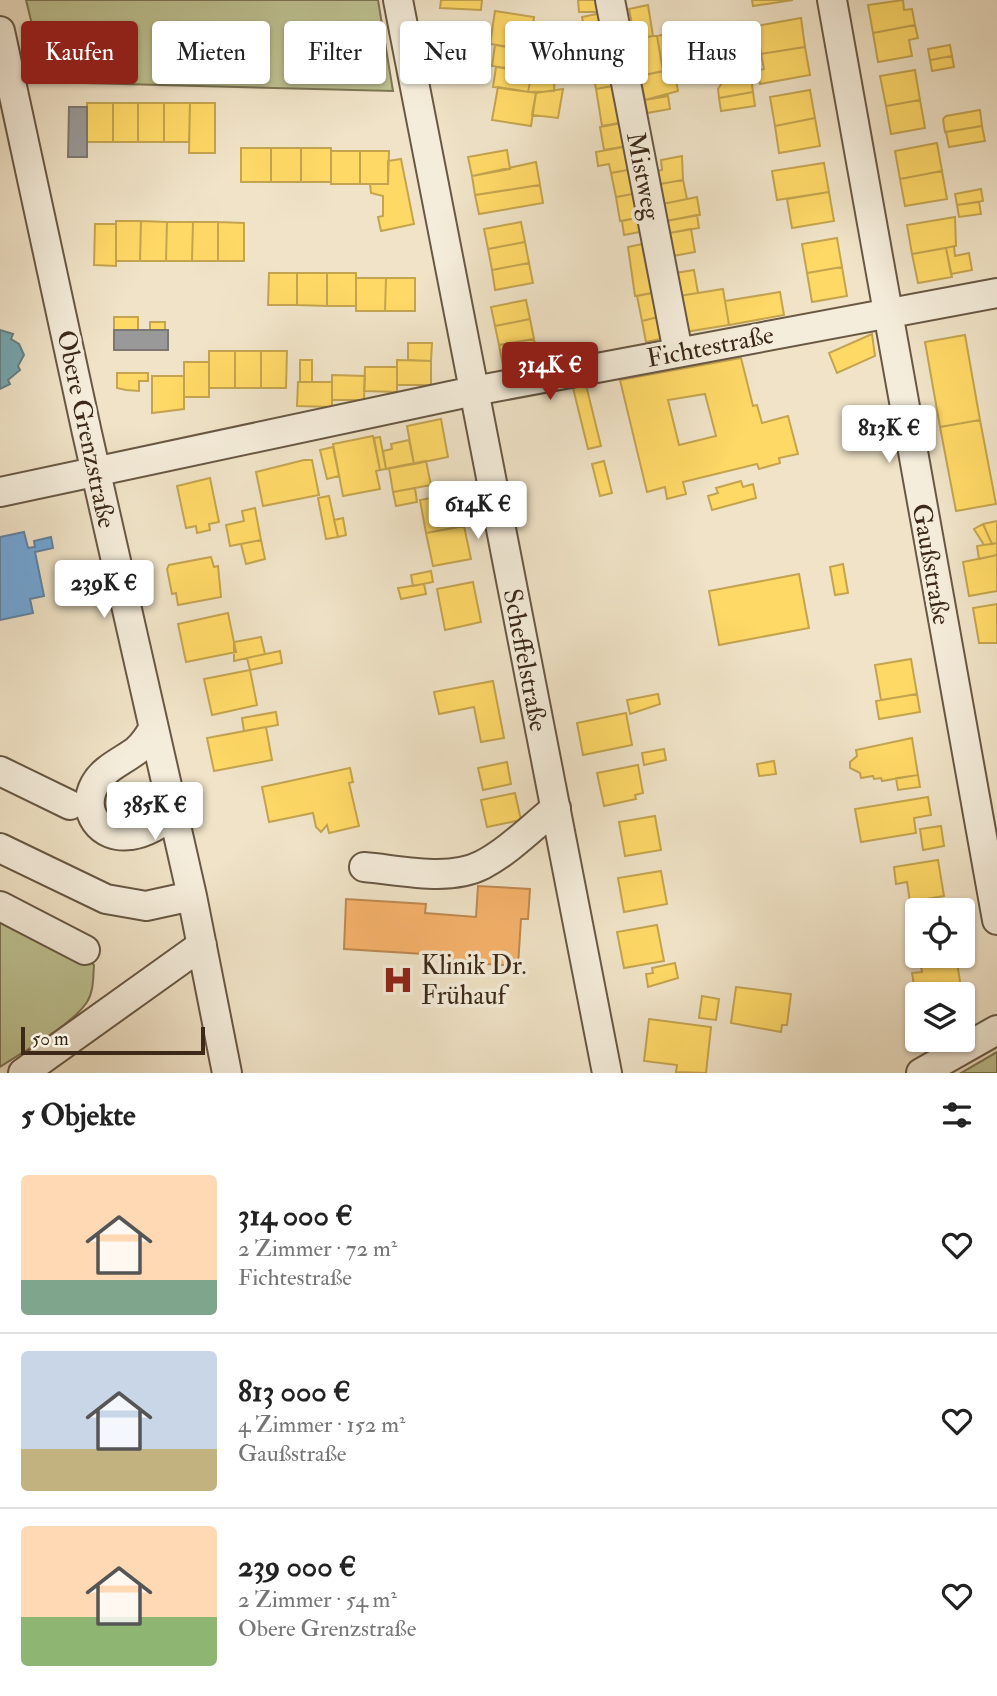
<!DOCTYPE html>
<html lang="de">
<meta charset="utf-8">
<style>
body{margin:0;font-family:"IM FELL Double Pica",serif;background:#f6f6f6;color:#222;height:100vh;display:flex;flex-direction:column;font-size:26px;white-space:nowrap}
*{box-sizing:border-box;margin:0}
p{font-size:23px;color:#767676}
.icon{flex:none;width:38px;height:38px;fill:none;stroke:currentColor;stroke-width:2;stroke-linecap:round;stroke-linejoin:round}
.map{position:relative;height:1073px;overflow:hidden}
.sheet{display:flex;flex-direction:column;background:#fff;flex:1}
.sheet>*{flex:none}
.banner{position:absolute;left:21px;top:21px;width:956px;height:63px;display:flex;gap:14px}
.fabs{position:absolute;left:905px;top:898px;display:grid;gap:14px}
.fabs a{display:grid;place-items:center;width:70px;height:70px;border-radius:7px;background:#fff;box-shadow:0 2px 5px #0004;font-size:35px}
.scale{position:absolute;left:21px;bottom:18px;width:184px;box-sizing:border-box;padding-left:7px;border:4px solid #3c2918;border-top:0;font-size:19px;line-height:24px;white-space:nowrap;color:#3c2918;-webkit-text-stroke:5px #f5eddb;paint-order:stroke}
.price{position:absolute;translate:-50% -60px;padding:0 16px;border-radius:7px;background:#fff;color:#222;font-size:23px;line-height:46px;filter:drop-shadow(0 2px 4px #0008)}
.price::after{content:'';position:absolute;left:50%;top:42px;width:21px;height:16px;margin-left:-10px;background:inherit;clip-path:polygon(0 0,100% 0,50% 100%)}
.price.selected{background:#8f2418;color:#fff}
ul{padding:0;list-style:none}
li{display:flex;align-items:center;gap:21px;height:175px;padding:0 21px}
li+li{border-top:2px solid #e0e0e0}
li span{display:grid;place-items:center;flex:none;width:196px;height:140px;border-radius:7px;color:#555}
li>.icon{margin-inline-start:auto}
span .icon{width:84px;height:84px;fill:#fffc;stroke-width:1}
li b{font-size:30px}
h2{display:flex;justify-content:space-between;align-items:center;height:84px;padding:0 21px;font-size:30px}
.tag{padding:0 24px;border-radius:7px;background:#fff;box-shadow:0 2px 5px #0004;font-size:24px;line-height:63px}
.tag.selected{background:#8f2418;color:#fff}
.map>svg:first-child{display:block}
</style>
<div class="map">
<svg width="997" height="1073" viewBox="0 0 997 1073">
<rect width="100%" height="100%" fill="#f0e3c7"/>
<filter id="stains"><feTurbulence type="fractalNoise" baseFrequency=".00286" numOctaves="4"/><feColorMatrix values="0 0 0 0 .2 0 0 0 0 .09 0 0 0 0 .02 0 0 0 .5 -.17"/></filter>
<radialGradient id="worn" r=".72"><stop offset=".6" stop-color="#630" stop-opacity="0"/><stop offset="1" stop-color="#630" stop-opacity=".3"/></radialGradient>
<path fill="#bec292" stroke="#7d7655" stroke-width="2" d="M26,0H378L393,91L46,82Z
M0,915L89,959L94,965C93,977 94,991 87,1002C72,1025 24,1051 0,1067Z
M997,1052V1073H961Z"/>
<path fill="#ffd966" stroke="#c4a44f" stroke-width="2" fill-rule="evenodd" d="M441,0H482L481,10L440,8Z
M578,0H598L599,12H579Z
M752,0H793L753,6Z
M903,0L904,10L912,9L915,25L873,33L868,5Z
M648,5L653,36L635,39L629,9Z
M495,11L534,17L529,50L490,44Z
M602,13L604,23L584,27L582,17Z
M801,18L805,47L761,54L757,26Z
M915,25L918,38L909,40L912,56L878,62L873,33Z
M602,26L605,43L596,45L594,28Z
M667,34L674,69L663,71L657,36Z
M653,36H657L663,71L640,76L635,39Z
M495,45L532,51V56H536L535,64L529,63L527,71L492,66Z
M950,45L952,56L930,60L928,49Z
M607,47L609,59L591,63L589,50Z
M805,47L810,75L760,84L757,71L764,69L761,54Z
M690,51H698L699,59L677,65L674,69L671,54Z
M952,56L954,67L932,71L930,60Z
M612,58L618,85L596,89L591,63Z
M496,67L532,72L528,92L493,87Z
M548,69V72L555,73L554,91L528,92L532,72Z
M674,69L678,91L645,100L640,76Z
M915,70L920,100L886,106L880,76Z
M751,78L753,92L719,98L718,89L722,83Z
M618,85L624,122L602,126L596,89Z
M498,87L536,93L531,126L492,120Z
M563,89L558,118L532,115L536,93Z
M810,90L815,118L775,126L770,97Z
M753,92L755,106L721,111L719,98Z
M668,96L670,109L647,113L645,100Z
M920,100L925,128L891,134L886,106Z
M87,103H113V142H87Z
M113,103H138V142H113Z
M138,103H164V142H138Z
M164,103H190L189,142H164Z
M190,103H215V153H189Z
M980,110L982,126L945,132L943,119L946,116Z
M815,118L820,146L779,153L775,126Z
M622,123L627,146L604,150L600,127Z
M982,126L985,141L949,147L946,132Z
M937,143L942,171L900,179L895,151Z
M629,146L633,169L611,173L609,164L598,166L596,152Z
M241,148H271V182H241Z
M271,148H301V182H271Z
M301,148H331V182H301Z
M507,150L510,169L472,176L468,157Z
M331,151H360V184H331Z
M360,151H389L388,184H360Z
M682,156L683,180L660,184L657,171L662,170L661,160Z
M401,159L414,224L381,231L378,217L383,216V196L371,193L370,184H388V161Z
M536,162L540,185L475,195L472,176Z
M824,163L829,192L777,200L772,171Z
M633,169L638,193L616,197L611,173Z
M942,171L947,199L905,206L900,179Z
M683,180L687,199L663,204L660,184Z
M540,185L543,203L479,214L475,195Z
M981,189L983,201L957,205L955,194Z
M829,192L834,221L792,228L787,199Z
M638,193L642,217L620,221L616,197Z
M697,197L700,215L666,221L663,204Z
M979,202L981,214L959,217L957,205Z
M697,215L699,228L669,233L666,221Z
M642,217L645,231L624,235L622,221Z
M955,217L956,246L912,254L907,225Z
M116,221H141L140,261H116Z
M141,221L167,222L166,261H140Z
M167,222H193L192,261H166Z
M193,222H218V261H192Z
M218,222L244,223V261H218Z
M521,222L525,242L488,249L484,229Z
M95,224H116V266L94,265Z
M691,229L695,252L673,256L669,233Z
M837,238L842,267L807,273L802,244Z
M525,242L529,263L492,270L488,249Z
M647,243L657,292L635,296L628,247Z
M954,246L955,256L969,253L972,270L951,274L946,248Z
M946,248L952,277L918,283L912,254Z
M529,263L533,283L495,290L492,270Z
M842,267L847,296L812,302L807,273Z
M694,270L698,293L679,296L675,273Z
M269,273H297V305H268Z
M297,273H327V306L297,305Z
M327,273H356V306H327Z
M356,278H386L385,311H356Z
M386,278H415V311H385Z
M723,289L729,325L685,332L679,296Z
M657,292L662,316L642,321L637,296Z
M780,292L784,315L729,325L725,301Z
M526,300L530,319L495,326L491,307Z
M662,316L666,338L646,342L642,321Z
M114,317H138V330H114Z
M530,319L534,339L499,345L495,326Z
M150,322H165V330H150Z
M872,334L875,356L837,373L829,353Z
M965,335L980,420L940,427L925,342Z
M534,339L537,358L503,365L499,345Z
M408,343H432L431,361L408,360Z
M209,351H235V388H209Z
M235,351H261V388H235Z
M261,351H287L286,388H261Z
M741,358L753,406L757,405L762,423L788,416L798,454L779,458L780,463L759,469L757,464L683,482L686,494L667,499L665,487L647,492L620,380ZM705,394L716,436L679,445L668,400Z
M300,360H312V382H300Z
M397,360L431,361V385H397Z
M184,362H209V397H184Z
M365,367H397V392L364,391Z
M117,373H148V381H139V391L126,390L117,388Z
M332,375L365,376L364,400H332Z
M152,376H184V409L152,413Z
M298,382H332V407L297,406Z
M586,385L601,446L588,449L573,388Z
M441,419L448,457L414,464L407,426Z
M980,420L996,504L956,511L940,427Z
M373,436L380,470L376,471L380,489L343,496L333,444Z
M380,437L386,469L380,470L374,438Z
M409,440L414,464L386,469L383,451L392,449L391,444Z
M333,447L339,476L327,479L320,450Z
M304,460H312L319,495L263,506L256,472Z
M426,461L431,485L393,492L389,468Z
M604,461L612,493L600,496L592,464Z
M210,478L219,522L209,524L210,530L197,533L196,526L186,528L177,486Z
M741,481L743,487L753,484L756,498L712,510L708,496L718,493L716,488Z
M415,488L417,502L396,506L393,492Z
M457,493L464,526L426,533L420,500Z
M329,496L338,537L326,539L318,498Z
M255,508L261,540L230,546L226,525L244,521L242,511Z
M343,518L346,535L338,537L334,520Z
M997,521V543L992,544L983,524Z
M983,524L992,544L984,545L974,529Z
M464,526L471,559L433,566L426,533Z
M261,540L265,559L246,564L241,544Z
M997,543V555L979,559L977,546Z
M997,555V591L969,596L963,562Z
M211,557L214,567L218,566L221,597L178,605L176,593L172,594L167,569L169,565Z
M843,564L848,593L835,595L830,567Z
M431,571L433,582L413,586L411,575Z
M799,574L809,628L719,645L709,591Z
M473,582L481,622L445,630L437,589Z
M424,584L426,594L401,599L398,588Z
M997,604V643H979L973,608Z
M228,613L236,652L186,662L178,624Z
M261,637L265,654L234,661V642Z
M280,651L282,663L250,670L247,658Z
M911,659L917,694L881,700L875,665Z
M250,670L257,705L212,715L204,679Z
M493,681L504,738L481,742L474,707L439,714L434,692Z
M658,694L660,704L630,714L627,700Z
M917,694L920,712L879,719L876,701Z
M276,712L278,725L244,731L242,718Z
M626,713L632,745L583,755L577,723Z
M266,727L272,760L214,771L207,738Z
M912,738L918,775L882,781L881,778L874,779L873,776L861,778L860,773L850,768V762L857,756L856,750Z
M664,749L666,760L644,765L642,753Z
M774,761L776,774L759,776L757,764Z
M507,762L511,784L483,790L478,768Z
M638,765L643,793L635,795L636,799L604,806L597,773Z
M350,768L353,782L349,783L359,826L329,833L327,825L321,832L316,827L313,813L269,822L262,787Z
M918,775L920,787L898,790L896,778Z
M515,793L521,820L487,827L481,800Z
M928,797L931,815L914,818L916,833L861,842L855,809Z
M655,816L661,850L625,856L619,822Z
M941,826L944,846L923,850L920,829Z
M938,860L944,896L910,902L907,882L896,884L894,867Z
M661,871L667,904L624,912L618,878Z
M657,925L664,961L624,968L617,932Z
M919,956H956L962,994H917V1006L909,1007L907,992L915,991L912,973L922,972Z
M675,963L678,978L648,987L646,974L653,973L652,968Z
M736,987L791,994L787,1025H782L781,1032L731,1023Z
M702,996L719,999L716,1020L699,1018Z
M649,1019L711,1027L706,1073L676,1072L677,1065L644,1061Z"/>
<path fill="#6fa8dc" stroke="#6082a1" stroke-width="2" d="M24,532L28,548L35,547L34,541L51,537L53,548L35,552L44,596L30,599L33,613L0,620V537Z"/>
<path fill="#f6b26b" stroke="#be8952" stroke-width="2" d="M478,886L530,889L528,919H521L518,966L439,961L440,955L344,949L346,899L426,904L425,913L476,917Z"/>
<path fill="#76a5af" stroke="#658082" stroke-width="2" d="M0,330L13,334L11,339L19,344L24,355L18,366L20,370L8,380L10,384L0,389Z"/>
<path fill="#999" stroke="#7d7772" stroke-width="2" d="M69,107H87V157H68Z
M114,330H168V350H114Z"/>
<g fill="none" stroke-linecap="round" stroke-linejoin="round">
<g stroke="#695844" stroke-width="32">
<path id="minor" d="M398,0L607,1073
M610,0L678,352
M832,0L997,920
M0,31L87,433L192,896L227,1073
M0,492L474,391L997,293
M153,729C149,736 144,744 137,750C123,761 104,768 95,784C80,811 100,840 131,835C147,833 161,823 174,814
M0,771L70,805
M0,848L106,899L146,906L192,896
M364,867C400,870 449,882 482,865C509,851 532,827 556,808
M0,906L85,950
M23,1073L202,945
M921,1073L997,1030"/>
</g>
<use href="#minor" stroke="#f5eddb" stroke-width="28"/>
</g>
<defs>
<g id="hospital-bare" transform="scale(2.415)"><path d="M-5-5h3v3.5h4V-5h3V5h-3V1.5h-4V5h-3Z" fill="#8f2418" stroke="#f5eddb" stroke-width="2.5" paint-order="stroke"/></g>
</defs>
<g fill-rule="evenodd">
<use href="#hospital-bare" x="398" y="980"/>
</g>
<g text-anchor="middle" stroke-width="7" stroke-linejoin="round" paint-order="stroke">
<g font-size="26" fill="#3c2918" stroke="#f5eddb">
<text transform="translate(644 176) rotate(79)" y="9">Mistweg</text>
<text transform="translate(710 346) rotate(-11)" y="9">Fichtestraße</text>
<text transform="translate(87 429) rotate(78)" y="9">Obere Grenzstraße</text>
<text transform="translate(932 564) rotate(80)" y="9">Gaußstraße</text>
<text transform="translate(526 660) rotate(79)" y="9">Scheffelstraße</text>
</g>
<g font-size="26" fill="#3c2918" stroke="#f5eddb" text-anchor="start">
<text x="421" y="974">Klinik Dr.<tspan x="421" dy="30">Frühauf</tspan></text>
</g>
</g>
<rect width="100%" height="100%" filter="url(#stains)"/>
<rect width="100%" height="100%" fill="url(#worn)"/>
</svg>
<div class="fabs">
<a><svg class="icon" aria-label="locate" viewBox="0 0 24 24"><circle cx="12" cy="12" r="6"/><path d="M12 2v4M12 18v4M2 12h4M18 12h4"/></svg></a>
<a><svg class="icon" aria-label="layers" viewBox="0 0 24 24"><path d="M12 4l9 5-9 5-9-5zM3 14l9 5 9-5"/></svg></a>
</div>
<div class="scale">50 m</div>
<b class="price selected" style="left:550px;top:402px">314K €</b>
<b class="price" style="left:889px;top:465px">813K €</b>
<b class="price" style="left:478px;top:541px">614K €</b>
<b class="price" style="left:104px;top:620px">239K €</b>
<b class="price" style="left:155px;top:842px">385K €</b>
<div class="banner">
<a class="tag selected">Kaufen</a>
<a class="tag">Mieten</a>
<a class="tag">Filter</a>
<a class="tag">Neu</a>
<a class="tag">Wohnung</a>
<a class="tag">Haus</a>
</div>
</div>
<section class="sheet">
<h2>5 Objekte<svg class="icon" aria-label="filters" viewBox="0 0 24 24"><path d="M4 7h16M4 17h16"/><circle cx="9" cy="7" r="2"/><circle cx="15" cy="17" r="2"/></svg></h2>
<ul>
<li><span style="background:linear-gradient(#ffd9b3 75%,#7fa58c 0)"><svg class="icon" aria-label="home" viewBox="0 0 24 24"><path d="M3 11l9-7 9 7M6 9v11h12V9"/></svg></span><div><b>314 000 €</b><p>2 Zimmer · 72 m²</p><p>Fichtestraße</p></div><svg class="icon" aria-label="heart" viewBox="0 0 24 24"><path d="M12 20l-8-8c-3-5 5-10 8-4 3-6 11-1 8 4z"/></svg></li>
<li><span style="background:linear-gradient(#c9d6e8 70%,#c2b280 0)"><svg class="icon" aria-label="home" viewBox="0 0 24 24"><path d="M3 11l9-7 9 7M6 9v11h12V9"/></svg></span><div><b>813 000 €</b><p>4 Zimmer · 152 m²</p><p>Gaußstraße</p></div><svg class="icon" aria-label="heart" viewBox="0 0 24 24"><path d="M12 20l-8-8c-3-5 5-10 8-4 3-6 11-1 8 4z"/></svg></li>
<li><span style="background:linear-gradient(#ffd9b3 65%,#8fb573 0)"><svg class="icon" aria-label="home" viewBox="0 0 24 24"><path d="M3 11l9-7 9 7M6 9v11h12V9"/></svg></span><div><b>239 000 €</b><p>2 Zimmer · 54 m²</p><p>Obere Grenzstraße</p></div><svg class="icon" aria-label="heart" viewBox="0 0 24 24"><path d="M12 20l-8-8c-3-5 5-10 8-4 3-6 11-1 8 4z"/></svg></li>
</ul>
</section>
